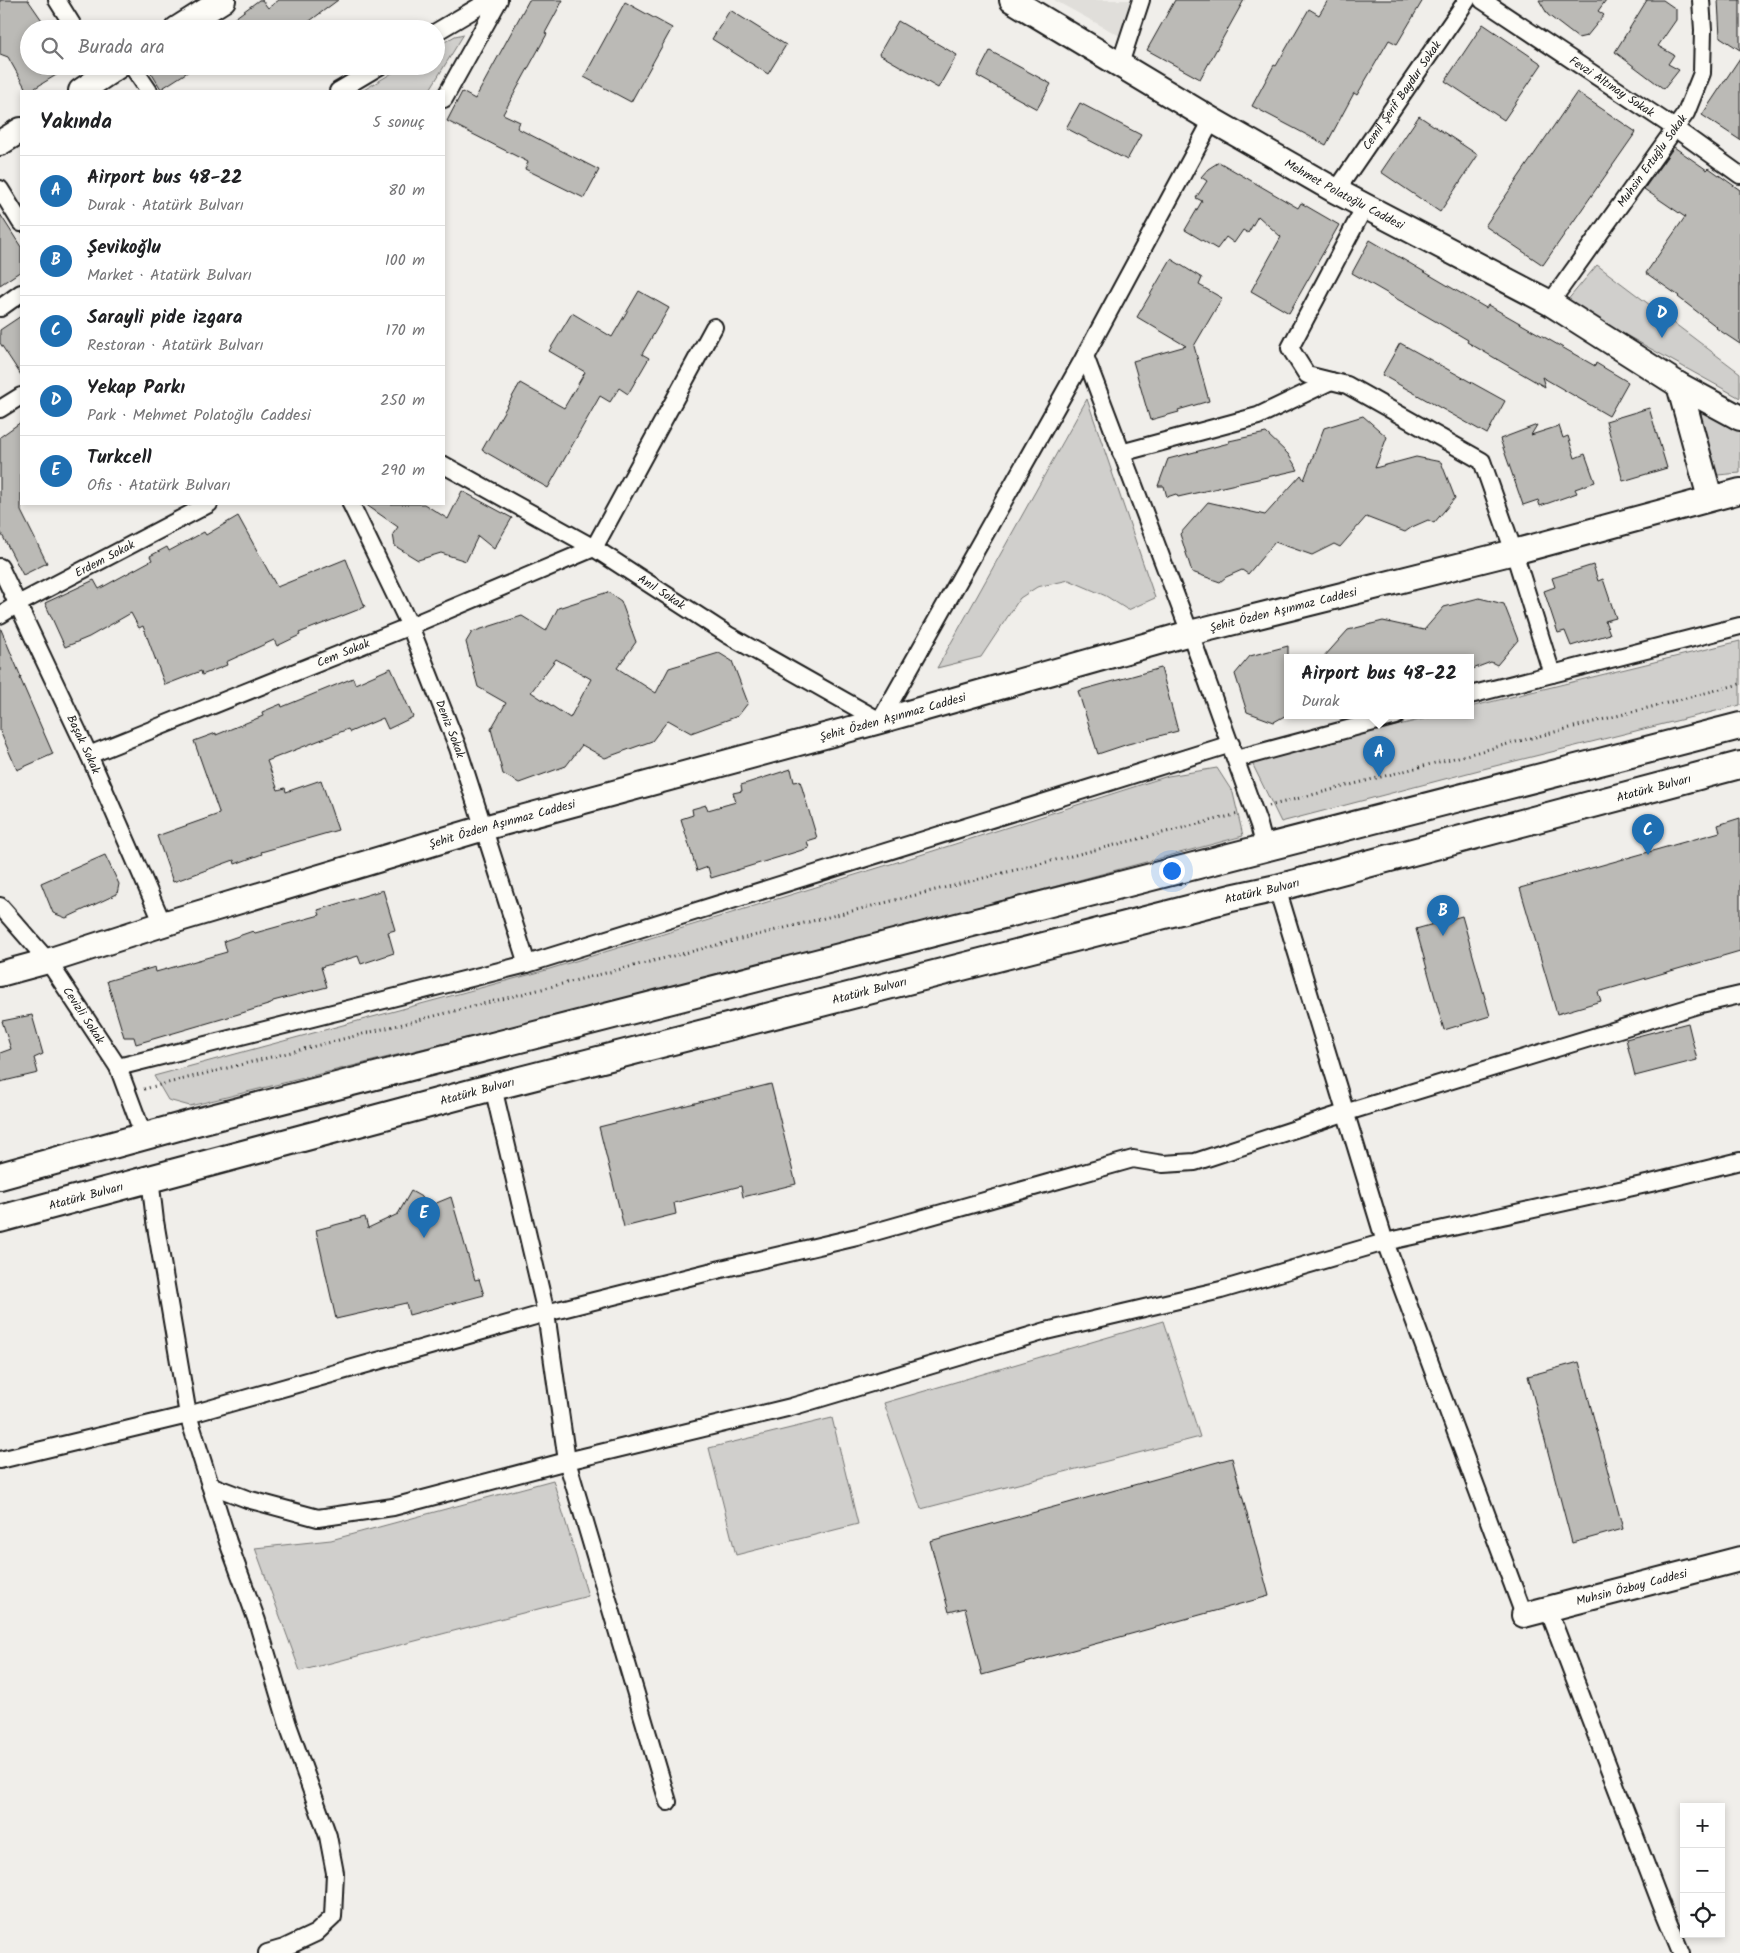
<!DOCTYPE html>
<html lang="tr">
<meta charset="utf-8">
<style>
body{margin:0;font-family:Kalam,sans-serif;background:#f6f6f6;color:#202124}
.controls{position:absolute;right:15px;bottom:15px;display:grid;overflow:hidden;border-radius:0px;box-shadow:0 2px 8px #0003}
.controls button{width:45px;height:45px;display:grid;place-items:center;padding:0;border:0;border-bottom:1px solid #e0e0e0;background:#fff;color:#202124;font:25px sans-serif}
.you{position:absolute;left:1171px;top:870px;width:18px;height:18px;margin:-12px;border:4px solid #fff;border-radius:50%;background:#1a73e8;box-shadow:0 0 0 8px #1a73e833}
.badge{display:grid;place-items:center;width:32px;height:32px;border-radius:50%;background:#1f6fb2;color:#fff;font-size:16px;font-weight:700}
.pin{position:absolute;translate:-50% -41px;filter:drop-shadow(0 1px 2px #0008)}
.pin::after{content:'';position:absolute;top:26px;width:18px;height:15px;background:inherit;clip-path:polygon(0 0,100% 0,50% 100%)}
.popup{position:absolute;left:1284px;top:654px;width:190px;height:65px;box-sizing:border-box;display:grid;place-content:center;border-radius:0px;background:#fff;filter:drop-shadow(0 1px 4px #0005);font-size:16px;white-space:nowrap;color:#757577}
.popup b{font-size:19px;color:#202124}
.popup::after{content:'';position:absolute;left:50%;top:100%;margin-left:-10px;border:10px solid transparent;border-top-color:#fff}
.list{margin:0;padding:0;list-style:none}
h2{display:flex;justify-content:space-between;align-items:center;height:65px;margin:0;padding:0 20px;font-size:21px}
h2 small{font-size:16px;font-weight:400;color:#757577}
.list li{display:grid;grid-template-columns:32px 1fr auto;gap:15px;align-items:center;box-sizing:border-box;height:70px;padding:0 20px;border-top:1px solid #e0e0e0}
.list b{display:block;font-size:19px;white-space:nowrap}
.list p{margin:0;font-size:16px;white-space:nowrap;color:#757577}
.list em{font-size:16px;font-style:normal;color:#757577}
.icon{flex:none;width:28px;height:28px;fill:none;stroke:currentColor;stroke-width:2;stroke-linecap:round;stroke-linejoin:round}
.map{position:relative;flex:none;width:1740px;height:1953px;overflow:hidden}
.search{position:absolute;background:#fff;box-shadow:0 2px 8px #0003;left:20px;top:20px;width:425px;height:55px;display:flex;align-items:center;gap:12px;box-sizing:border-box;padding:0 18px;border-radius:28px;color:#757577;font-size:19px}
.panel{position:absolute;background:#fff;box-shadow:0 2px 8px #0003;left:20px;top:90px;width:425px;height:415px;border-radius:0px}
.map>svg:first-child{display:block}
.built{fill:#e0deda}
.green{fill:#d0cfcc;stroke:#767674}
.building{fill:#bbbab6;stroke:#1c1c1c;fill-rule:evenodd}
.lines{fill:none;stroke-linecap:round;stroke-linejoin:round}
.street-casing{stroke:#1c1c1c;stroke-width:20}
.secondary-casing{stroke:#1c1c1c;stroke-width:28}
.primary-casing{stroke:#1c1c1c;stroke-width:30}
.path{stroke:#1c1c1c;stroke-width:3;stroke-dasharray:1 4;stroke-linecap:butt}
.street{stroke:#fdfcf7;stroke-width:16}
.secondary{stroke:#fdfcf7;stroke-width:24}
.primary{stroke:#fdfcf7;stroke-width:26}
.labels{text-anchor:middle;stroke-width:4;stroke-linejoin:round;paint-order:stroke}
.street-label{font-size:12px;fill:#1c1c1c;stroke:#fdfcf7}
</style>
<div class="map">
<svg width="1740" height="1953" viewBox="0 0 1740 1953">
<rect width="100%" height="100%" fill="#f0eeea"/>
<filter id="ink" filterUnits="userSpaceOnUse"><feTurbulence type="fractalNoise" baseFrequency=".02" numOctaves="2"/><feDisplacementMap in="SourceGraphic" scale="10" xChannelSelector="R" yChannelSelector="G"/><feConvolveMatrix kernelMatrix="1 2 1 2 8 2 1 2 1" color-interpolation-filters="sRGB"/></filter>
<g filter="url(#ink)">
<path class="built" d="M1054,0H1130L1120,36Z"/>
<g class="green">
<path d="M464,34L429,91H362L404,66H436V47L455,36Z"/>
<path d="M1597,265L1740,373V398L1566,302Z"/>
<path d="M1087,399L1155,598L1128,610L1106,596L1069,580L1037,587L1020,598L981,657L937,668Z"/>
<path d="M1702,412L1740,430V473L1718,475L1715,471L1700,420Z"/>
<path d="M1740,641V705L1479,770L1281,822L1251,761L1436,716H1470V707Z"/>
<path d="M1217,768L1233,793L1243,836L766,964L190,1106L168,1100L154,1076L543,971L933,851L1168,776Z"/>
<path d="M1163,1321L1200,1437L921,1509L884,1403Z"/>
<path d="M832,1418L858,1524L736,1555L709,1448Z"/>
<path d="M553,1480L588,1596L300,1671L255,1548L331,1540Z"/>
</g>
<g class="building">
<path d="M0,0H28L48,29H29V66H71L30,91H27L8,57L0,54Z"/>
<path d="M259,0H262L268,8L279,0H338L299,29H220Z"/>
<path d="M529,0H563L545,33L547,34L503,114L520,122L517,128L599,170L584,198L525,169L528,162L447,121L462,92L475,99Z"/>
<path d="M1175,0H1244L1200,79L1147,50Z"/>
<path d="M1328,0H1423L1397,44L1389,40L1357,95L1354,93L1326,145L1252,106L1274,65L1276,66L1309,9L1319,15Z"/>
<path d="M1539,0H1606L1598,11L1604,15L1587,36L1578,38L1548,15Z"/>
<path d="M1647,0H1663L1676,9V20L1658,46L1674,55L1668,64L1679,70L1664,89L1615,52Z"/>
<path d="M1718,0H1740V50L1720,37Z"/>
<path d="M625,2L672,28L631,102L584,77Z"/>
<path d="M730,10L786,45L768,74L712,39Z"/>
<path d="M898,21L957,55L938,88L879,54Z"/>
<path d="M1483,24L1542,64L1504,120L1445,81Z"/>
<path d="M990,51L1051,84L1037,109L977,76Z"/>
<path d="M1740,58V140L1702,115Z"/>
<path d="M147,66H197L161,89Z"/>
<path d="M1577,92L1636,132L1543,265L1485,226Z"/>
<path d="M1080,103L1141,135L1127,160L1066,128Z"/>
<path d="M1419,116L1478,155L1440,212L1381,172Z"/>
<path d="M1674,147L1707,170L1709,168L1740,190V344L1716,328L1717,327L1678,297L1679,296L1646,273L1685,217L1644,189Z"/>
<path d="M1219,162L1298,208L1301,203L1339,225L1289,313L1251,291L1281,237L1258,216L1248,233L1243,230L1234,243L1226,237L1217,249L1185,230L1202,201L1196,198L1207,181L1201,177L1208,169Z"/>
<path d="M0,214L21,247V271L0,285Z"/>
<path d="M1370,240L1486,308L1488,305L1595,366L1596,363L1628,382L1609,416L1542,377L1545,387L1467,342L1468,340L1352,273Z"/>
<path d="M1171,259L1202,278L1199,285L1222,298L1194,346L1209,401L1178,410L1179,412L1150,420L1133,361L1186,346L1137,317Z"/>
<path d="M639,291L669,308L642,354L649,358L628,394L619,388L610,402L600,396L548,488L482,450L520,383L564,408L585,372L549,351L572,313L612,337Z"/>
<path d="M21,316V375L0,343V330Z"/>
<path d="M1400,343L1505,401L1487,434L1382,375Z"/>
<path d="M1649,408L1667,468L1623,481L1606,421Z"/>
<path d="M1363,416L1387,437L1375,468L1416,457L1441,462L1455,498L1434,523L1428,520L1412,527L1405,532L1366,517L1340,547L1334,544L1312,555L1275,542L1248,574L1242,570L1226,577L1220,582L1192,572L1180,534L1208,502L1265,515L1301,475L1304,480L1324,428Z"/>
<path d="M21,422V511L47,563L23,575L0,531V437Z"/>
<path d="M1537,425L1531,435L1559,426L1563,438L1568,436L1575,458L1585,454L1595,482L1575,489L1577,493L1540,506L1538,500L1523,505L1500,439Z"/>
<path d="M1266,433L1288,454L1298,470L1178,497L1176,494L1167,497L1164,486H1158L1168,459L1229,443V441Z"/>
<path d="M462,491L512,518L494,549L478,536L466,561L441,553L418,560L395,546L393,534L398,527L365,504H424L448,519Z"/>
<path d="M238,516L277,587L346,559L365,607L299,633L300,635L277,646L274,640L226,662L227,665L202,675L201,671L165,685L143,626L139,628L131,613L89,637L65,647L45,603L94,580L99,589L152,560L150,556L167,547L169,551L204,532L206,535Z"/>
<path d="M1593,565L1598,581L1603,579L1616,618L1605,621L1610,634L1571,646L1565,631L1558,633L1544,591L1555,587L1552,578Z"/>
<path d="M608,592L621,601L636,642L617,668L656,693L669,668L719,653L732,661L748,703L738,716L691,733L668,720L652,741L605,758L582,745L566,766L519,783L503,774L491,729L506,703L478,687L466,642L472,632L522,616L546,631L558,608ZM556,659L591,679L570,718L531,692Z"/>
<path d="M1479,598L1504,604L1518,640L1497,665L1491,662L1470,670V658H1323L1348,630L1383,621L1424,630L1444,607Z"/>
<path d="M0,627L21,677L20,678L53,754L17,770L0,731Z"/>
<path d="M1288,646V714L1274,722L1247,712L1235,674L1250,656Z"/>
<path d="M391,668L413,717L388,729L383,718L350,732L348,729L267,761L278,790L285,788L286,792L321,780L338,830L261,852L262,854L235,864L234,860L173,882L157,836L219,814V812L194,741L216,733V735L263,716L262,712L281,704L282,707L353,678L355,684Z"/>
<path d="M1161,668L1178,731L1128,744L1098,754L1078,691Z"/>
<path d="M791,769L794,782L800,781L817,838L807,841L809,848L711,878L708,867L697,871L681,819L693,815L692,809L706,805L708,810L736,802L733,793L742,791L741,785Z"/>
<path d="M1740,818V951L1598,992L1601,1001L1557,1014L1520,888L1720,832L1718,825Z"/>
<path d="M105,855L119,884L117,894L66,918L53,913L41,883Z"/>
<path d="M383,890L395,930L388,932L394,953L361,964L358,956L321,967L327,987L273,1001L271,1004L242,1013L136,1044L134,1037H124L107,981L155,967L156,972L227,952L224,941L253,931L255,933L320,915L318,910Z"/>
<path d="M1462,916L1490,1016L1444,1030L1416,929Z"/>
<path d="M32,1015L43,1054L34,1058L38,1073L0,1082V1053L11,1049L2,1021Z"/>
<path d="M1688,1023L1697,1060L1635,1076L1626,1039Z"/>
<path d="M771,1084L796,1184L743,1197L741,1186L674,1203L676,1214L624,1227L599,1127Z"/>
<path d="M411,1191L434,1204L451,1197L475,1280L479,1279L484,1295L409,1315L406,1303L336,1319L316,1230L365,1217L368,1228L398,1214Z"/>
<path d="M1579,1362L1623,1529L1572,1543L1528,1376Z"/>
<path d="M1232,1458L1269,1596L982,1675L965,1608L949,1612L930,1541Z"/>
</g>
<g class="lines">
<defs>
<g id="street">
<path d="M57,0L75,29"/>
<path id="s1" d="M1482,0L1676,129L1740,175"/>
<path d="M436,32L490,0"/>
<path d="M1120,64L1141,0"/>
<path d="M132,66L149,91"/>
<path d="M338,91L380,66"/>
<path d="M444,99L499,0"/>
<path d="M0,189L21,223"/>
<path id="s2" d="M1336,191L1467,0"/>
<path d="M1365,206L1290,348L1307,375L1347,385L1482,461L1514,552L1552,674"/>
<path id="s3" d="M1550,303L1686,113L1702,73L1703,30L1701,0"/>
<path d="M0,308L21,293"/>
<path d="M1085,356L1190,633L1259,825L1265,848"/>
<path d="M0,409L21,396"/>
<path d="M1121,453L1258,416L1331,381"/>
<path id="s4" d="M444,465L594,548L728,635L880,721L1085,356L1212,120"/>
<path id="s5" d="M351,504L410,626L458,748L527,964"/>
<path id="s6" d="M0,567L89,755L163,924"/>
<path id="s7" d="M0,615L18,604L209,504"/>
<path d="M1470,695L1740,626"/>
<path id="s8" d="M89,755L410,626L594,548L714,327"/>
<path d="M1236,759L1396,716"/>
<path d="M1277,888L1385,1242L1524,1615"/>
<path id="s9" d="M0,906L48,961L118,1067L144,1137"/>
<path d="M118,1067L527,964L1231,744"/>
<path d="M493,1087L546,1313L567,1461L668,1802"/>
<path d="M150,1178L155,1221L188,1415L228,1542L257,1621L288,1725L328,1836L335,1873L333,1917L316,1933L284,1948L267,1953"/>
<path d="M0,1460L188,1415L546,1313L717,1270L857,1237L1133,1159L1163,1164L1195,1162L1344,1113L1701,1004L1740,995"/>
<path d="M210,1485L247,1499L318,1518L393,1507L567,1461L791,1407L1046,1331L1221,1290L1385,1242L1651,1183L1740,1161"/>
<path d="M1548,1609L1664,1912L1681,1953"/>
</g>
<g id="secondary">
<path id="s10" d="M1012,0L1212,120L1336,191L1550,303L1679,385"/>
<path d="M177,29L223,0"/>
<path d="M81,91L118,66"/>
<path d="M0,143L21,130"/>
<path d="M1710,498L1679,385L1740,418"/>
<path id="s11" d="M0,974L48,961L163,924L484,828L880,721L1190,633L1514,552L1740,491"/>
<path id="s12" d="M1524,1615L1740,1559"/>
</g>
<g id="primary">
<path d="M0,1176L200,1121L1740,726"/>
<path id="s13" d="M0,1219L493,1087L1231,898L1277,888L1740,765"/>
</g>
</defs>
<use href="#street" class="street-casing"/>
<use href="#secondary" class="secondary-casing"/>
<use href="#primary" class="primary-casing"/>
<g class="path">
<path d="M1269,806L1740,684"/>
<path d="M144,1089L1238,814"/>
</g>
<use href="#street" class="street"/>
<use href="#secondary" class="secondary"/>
<use href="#primary" class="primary"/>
</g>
</g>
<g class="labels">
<g class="street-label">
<text dy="4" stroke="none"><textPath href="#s1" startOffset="156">Fevzi Altınay Sokak</textPath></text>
<text dy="4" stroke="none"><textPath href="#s2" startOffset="116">Cemil Şerif Baydur Sokak</textPath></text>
<text dy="4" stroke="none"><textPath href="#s3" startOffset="175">Muhsin Ertuğlu Sokak</textPath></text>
<text dy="4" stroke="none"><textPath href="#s10" startOffset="385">Mehmet Polatoğlu Caddesi</textPath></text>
<text dy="4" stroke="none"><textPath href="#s7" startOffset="119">Erdem Sokak</textPath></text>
<text dy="4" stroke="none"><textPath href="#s4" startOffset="252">Anıl Sokak</textPath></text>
<text dy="4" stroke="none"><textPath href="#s11" startOffset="1334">Şehit Özden Aşınmaz Caddesi</textPath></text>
<text dy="4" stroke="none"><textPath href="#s8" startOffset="274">Cem Sokak</textPath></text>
<text dy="4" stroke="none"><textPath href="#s11" startOffset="929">Şehit Özden Aşınmaz Caddesi</textPath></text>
<text dy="4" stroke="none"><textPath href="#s5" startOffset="246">Deniz Sokak</textPath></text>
<text dy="4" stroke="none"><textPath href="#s6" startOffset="196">Başak Sokak</textPath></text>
<text dy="4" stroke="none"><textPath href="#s13" startOffset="1709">Atatürk Bulvarı</textPath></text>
<text dy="4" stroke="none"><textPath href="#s11" startOffset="524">Şehit Özden Aşınmaz Caddesi</textPath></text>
<text dy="4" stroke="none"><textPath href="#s13" startOffset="1304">Atatürk Bulvarı</textPath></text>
<text dy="4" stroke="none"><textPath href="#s13" startOffset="899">Atatürk Bulvarı</textPath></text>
<text dy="4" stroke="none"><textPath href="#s9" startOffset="138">Cevizli Sokak</textPath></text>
<text dy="4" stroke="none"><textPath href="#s13" startOffset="494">Atatürk Bulvarı</textPath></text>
<text dy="4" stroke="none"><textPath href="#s13" startOffset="89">Atatürk Bulvarı</textPath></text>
<text dy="4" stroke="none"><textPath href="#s12" startOffset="111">Muhsin Özbay Caddesi</textPath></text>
</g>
</g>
</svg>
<div class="controls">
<button>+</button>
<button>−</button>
<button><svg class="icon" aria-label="locate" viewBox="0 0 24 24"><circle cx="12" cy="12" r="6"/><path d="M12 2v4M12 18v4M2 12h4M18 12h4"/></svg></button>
</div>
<div class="you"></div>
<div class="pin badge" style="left:1379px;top:777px">A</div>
<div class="popup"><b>Airport bus 48-22</b>Durak</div>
<div class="pin badge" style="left:1443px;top:936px">B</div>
<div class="pin badge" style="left:1648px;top:855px">C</div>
<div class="pin badge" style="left:1662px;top:338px">D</div>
<div class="pin badge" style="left:424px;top:1238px">E</div>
<div class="search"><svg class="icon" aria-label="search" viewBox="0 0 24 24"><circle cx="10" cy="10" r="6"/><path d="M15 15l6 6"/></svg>Burada ara</div>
<section class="panel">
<h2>Yakında<small>5 sonuç</small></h2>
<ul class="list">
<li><span class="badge">A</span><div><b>Airport bus 48-22</b><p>Durak · Atatürk Bulvarı</p></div><em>80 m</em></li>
<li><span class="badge">B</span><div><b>Şevikoğlu</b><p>Market · Atatürk Bulvarı</p></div><em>100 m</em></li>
<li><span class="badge">C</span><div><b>Sarayli pide izgara</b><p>Restoran · Atatürk Bulvarı</p></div><em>170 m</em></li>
<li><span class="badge">D</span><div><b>Yekap Parkı</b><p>Park · Mehmet Polatoğlu Caddesi</p></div><em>250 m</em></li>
<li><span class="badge">E</span><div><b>Turkcell</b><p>Ofis · Atatürk Bulvarı</p></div><em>290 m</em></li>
</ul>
</section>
</div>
